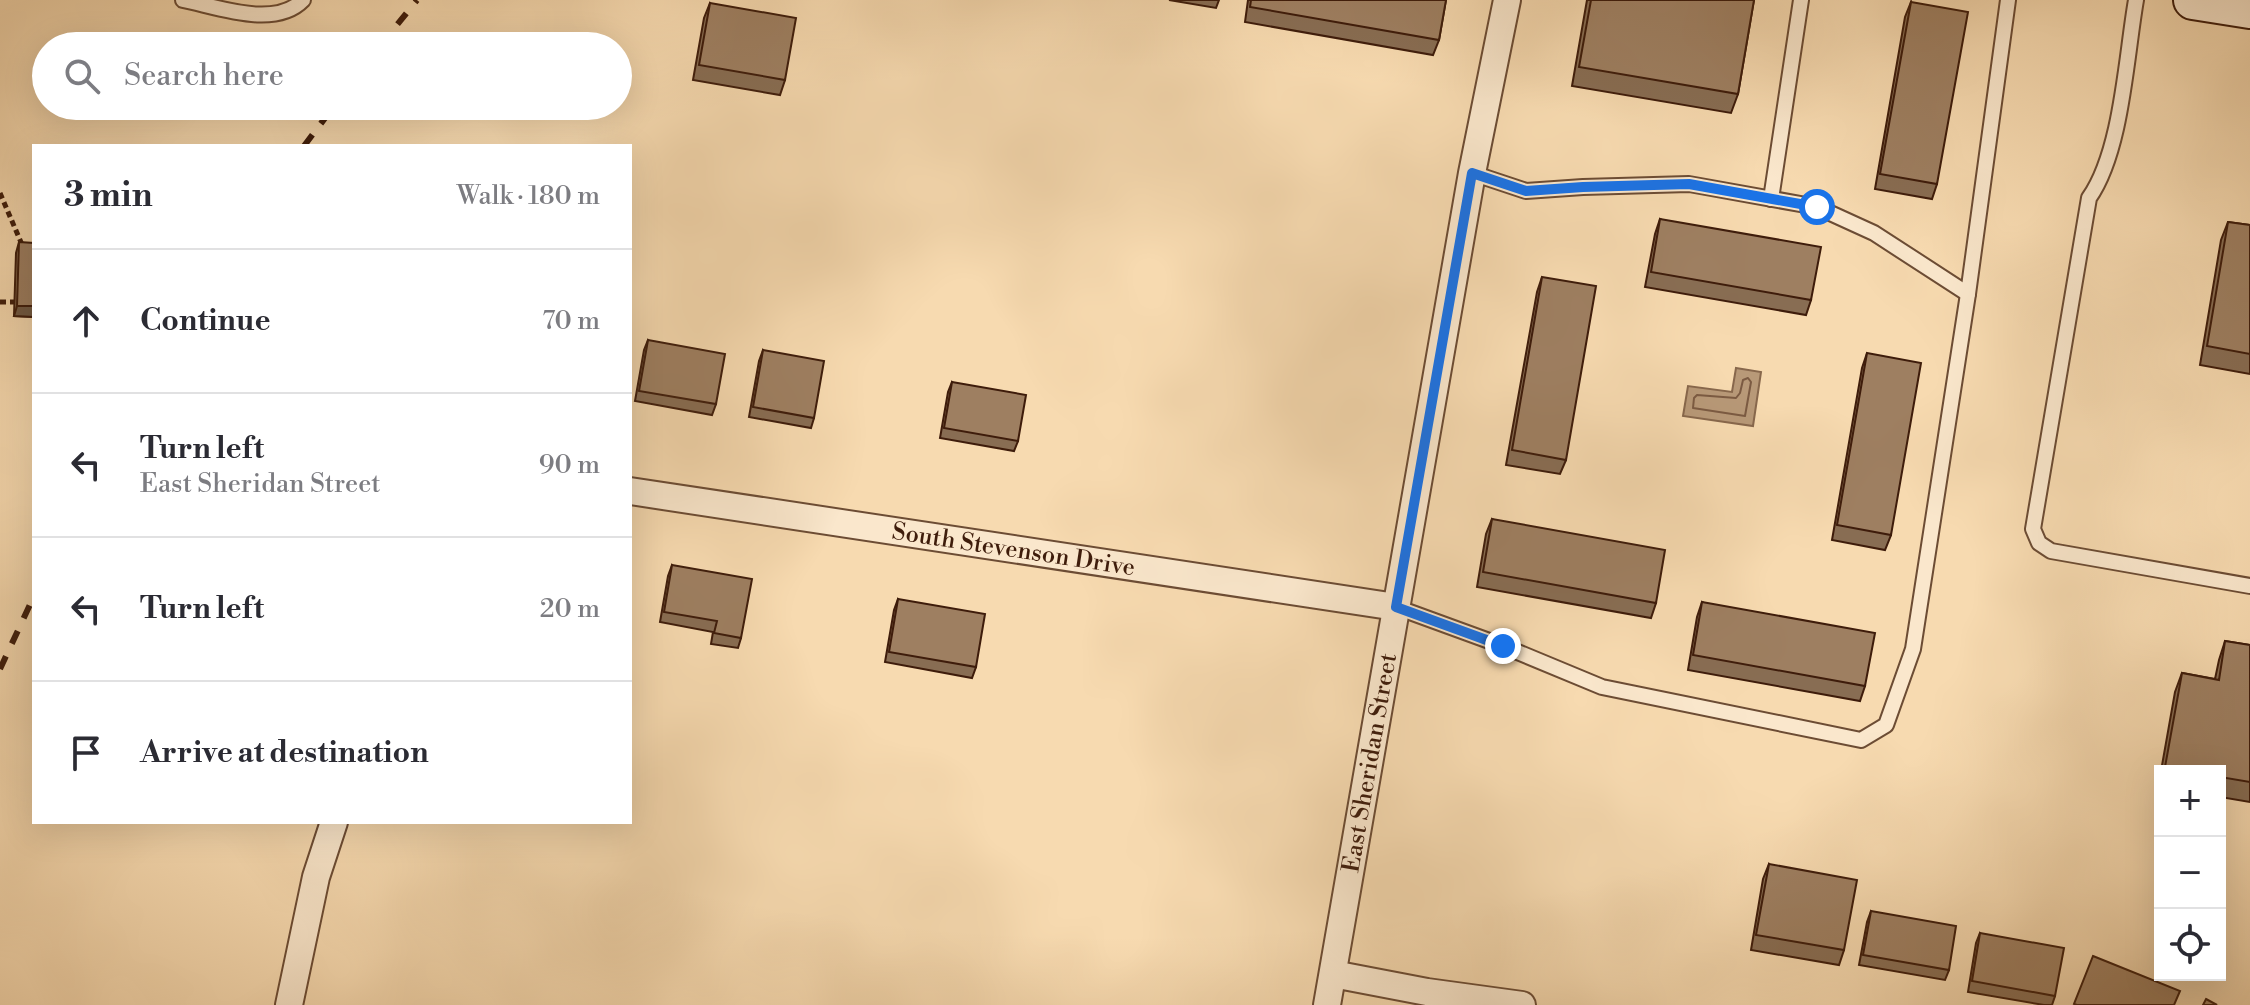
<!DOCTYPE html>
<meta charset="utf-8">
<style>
body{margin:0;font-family:"Libre Bodoni",serif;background:#f2f2f3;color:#2b2b33}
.controls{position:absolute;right:24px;bottom:24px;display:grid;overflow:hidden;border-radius:0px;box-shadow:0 8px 32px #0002}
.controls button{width:72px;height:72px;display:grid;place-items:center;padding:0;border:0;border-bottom:2px solid #e1e1e2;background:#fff;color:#2b2b33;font:40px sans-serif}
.stop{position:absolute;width:24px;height:24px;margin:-18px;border:6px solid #1a73e8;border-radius:50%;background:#fff}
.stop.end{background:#1a73e8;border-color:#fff;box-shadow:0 2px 8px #0008}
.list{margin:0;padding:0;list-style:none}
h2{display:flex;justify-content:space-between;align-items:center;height:104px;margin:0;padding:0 32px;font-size:34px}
h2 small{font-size:26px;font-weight:400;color:#7c7c81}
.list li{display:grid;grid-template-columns:52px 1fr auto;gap:24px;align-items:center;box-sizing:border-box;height:144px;padding:0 32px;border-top:2px solid #e1e1e2}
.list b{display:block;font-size:30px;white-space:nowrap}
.list p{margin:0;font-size:26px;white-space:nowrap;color:#7c7c81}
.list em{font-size:26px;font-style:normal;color:#7c7c81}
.icon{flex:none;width:44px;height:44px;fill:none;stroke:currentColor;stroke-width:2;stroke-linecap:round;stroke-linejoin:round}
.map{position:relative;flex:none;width:2250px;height:1005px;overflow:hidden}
.search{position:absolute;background:#fff;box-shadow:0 8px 32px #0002;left:32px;top:32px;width:600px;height:88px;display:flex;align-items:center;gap:20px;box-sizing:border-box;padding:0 28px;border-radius:44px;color:#7c7c81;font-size:30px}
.panel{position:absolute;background:#fff;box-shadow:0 8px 32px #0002;left:32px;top:144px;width:600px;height:680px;border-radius:0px}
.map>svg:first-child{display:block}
.water{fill:#b89978;stroke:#87674c;stroke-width:2}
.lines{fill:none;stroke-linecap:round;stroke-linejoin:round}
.shore{stroke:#7b5a42;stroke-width:2}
.lane-casing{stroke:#6c4c34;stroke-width:18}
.street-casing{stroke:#6c4c34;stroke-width:30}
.secondary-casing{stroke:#3e1c0b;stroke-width:42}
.path{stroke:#3e1c0b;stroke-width:5;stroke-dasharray:6 4;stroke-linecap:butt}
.lane{stroke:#fae7cc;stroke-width:14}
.street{stroke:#fae7cc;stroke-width:26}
.secondary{stroke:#fae7cc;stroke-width:38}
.rail{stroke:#3e1c0b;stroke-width:6;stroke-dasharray:14 14;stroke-linecap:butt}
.wall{fill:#886d53;stroke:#3e1c0b;stroke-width:2}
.shaded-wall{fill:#6f5944;stroke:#3e1c0b;stroke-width:2}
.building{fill:#9e7f61;stroke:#3e1c0b;stroke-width:2}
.route{stroke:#1a73e8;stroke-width:10}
.labels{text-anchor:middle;stroke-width:6;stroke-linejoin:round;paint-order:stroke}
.street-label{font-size:24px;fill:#3e1c0b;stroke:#fae7cc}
</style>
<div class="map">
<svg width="2250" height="1005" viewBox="0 0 2250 1005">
<rect width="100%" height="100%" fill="#f7dab0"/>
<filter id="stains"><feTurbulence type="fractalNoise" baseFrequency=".0025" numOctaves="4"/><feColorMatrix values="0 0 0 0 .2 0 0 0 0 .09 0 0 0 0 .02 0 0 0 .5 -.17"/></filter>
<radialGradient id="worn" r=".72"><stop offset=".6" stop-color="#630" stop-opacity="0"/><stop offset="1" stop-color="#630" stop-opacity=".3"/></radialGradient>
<path class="water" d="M1736,368L1761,372L1753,426L1683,416L1688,386L1732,392Z"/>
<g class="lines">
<path class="shore" d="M1748,378L1751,382L1745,416L1693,408L1694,398L1697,395L1736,398L1740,393L1743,380Z"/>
<defs>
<g id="lane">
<path d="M183,0C218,7 275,29 303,0"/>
<path d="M2136,0C2126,57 2122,151 2089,198L2033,529L2039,543L2051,551L2250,586"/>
<path d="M1472,173L1526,191L1583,187L1689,184L1817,207L1874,233L1968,294"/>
<path d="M1771,199L1801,0"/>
<path d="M1396,607L1503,646L1602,687L1861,740L1886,725L1913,649L1968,294L2008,0"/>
</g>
<g id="street">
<path id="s1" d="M630,491L1396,607"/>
<path d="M1333,974L1427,992L1522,1005"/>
<path d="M289,1005L316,877L334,822"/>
<path id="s2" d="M1327,1005L1472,173L1507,0"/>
</g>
<path id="secondary" d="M2193,0L2250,9"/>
</defs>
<use href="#lane" class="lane-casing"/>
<use href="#street" class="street-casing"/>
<use href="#secondary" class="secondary-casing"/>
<g class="path">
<path d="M0,193L23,247"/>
<path d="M0,302H14"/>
</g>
<use href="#lane" class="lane"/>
<use href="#street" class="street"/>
<use href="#secondary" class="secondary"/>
<g class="rail">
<path d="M380,46L417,0"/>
<path d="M304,146L334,106"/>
<path d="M0,669L34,596"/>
</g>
</g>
<g class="wall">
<path d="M1169,0H1219L1216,8Z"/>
<path d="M1248,0H1446L1439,40L1433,55L1245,22Z"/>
<path d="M1587,0H1754L1738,94L1731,113L1572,86Z"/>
<path d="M1911,2L1937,184L1932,199L1875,189L1905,17Z"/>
<path d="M710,3L785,80L780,95L693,80L704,18Z"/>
<path d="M1660,219L1811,300L1806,315L1645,287L1655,234Z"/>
<path d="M2228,222L2250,225V374L2200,365L2221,240Z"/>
<path d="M19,242L34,317L14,316L16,253Z"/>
<path d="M1542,277L1566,460L1560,474L1506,465L1537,292Z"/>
<path d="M648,340L716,404L712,415L635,401L644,350Z"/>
<path d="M763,350L814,418L811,428L749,417L759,361Z"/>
<path d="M1867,353L1891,535L1885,550L1832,540L1862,368Z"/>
<path d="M952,382L1018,441L1014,451L940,438L948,392Z"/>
<path d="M1492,519L1656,603L1651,618L1477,587L1486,534Z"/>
<path d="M672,565L741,638L738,648L711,644L713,632L660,622L668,576Z"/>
<path d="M898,599L976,667L972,678L885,662L894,610Z"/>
<path d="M1702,602L1865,686L1860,701L1688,670L1697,617Z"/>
<path d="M2225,641L2250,645V802L2220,797V771H2161L2175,692L2182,673L2215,679L2219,660Z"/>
<path d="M1769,864L1844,950L1839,965L1751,950L1763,879Z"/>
<path d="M1871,911L1949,970L1945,980L1859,965L1867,922Z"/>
<path d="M1980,933L2055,996L2052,1005H2044L1968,992L1976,943Z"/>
</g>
<path class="shaded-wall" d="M17,306H34V317L14,316Z"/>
<g class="building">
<path d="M1251,0H1446L1439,40L1250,7Z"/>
<path d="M1591,0H1754L1738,94L1579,67Z"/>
<path d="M1911,2L1968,12L1937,184L1880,174Z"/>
<path d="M710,3L796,18L785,80L699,65Z"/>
<path d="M1660,219L1821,247L1811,300L1651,272Z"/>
<path d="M2228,222L2250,225V354L2207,346Z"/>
<path d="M19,242L34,243V306H17Z"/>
<path d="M1542,277L1596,286L1566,460L1512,450Z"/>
<path d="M648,340L725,354L716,404L639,391Z"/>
<path d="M763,350L824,361L814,418L753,407Z"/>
<path d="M1867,353L1921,363L1891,535L1837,525Z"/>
<path d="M952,382L1026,395L1018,441L944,428Z"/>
<path d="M1492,519L1665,550L1656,603L1483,572Z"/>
<path d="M672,565L752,579L741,638L714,633L717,621L664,612Z"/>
<path d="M898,599L985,614L976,667L889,652Z"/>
<path d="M1702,602L1875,633L1865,686L1693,655Z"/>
<path d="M2225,641L2250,645V782L2220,777V771H2186L2165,767L2182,673L2219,680Z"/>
<path d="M1769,864L1857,880L1844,950L1756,935Z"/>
<path d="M1871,911L1956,926L1949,970L1863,955Z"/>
<path d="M1980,933L2064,948L2055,996L1972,981Z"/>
<path d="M2093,956L2180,991L2174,1005H2077L2074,1004Z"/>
<path d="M2206,999L2217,1005H2203Z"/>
</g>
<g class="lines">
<path class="route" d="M1503,646L1396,607L1472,173L1526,191L1583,187L1689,184L1817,207"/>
</g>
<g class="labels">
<g class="street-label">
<text dy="8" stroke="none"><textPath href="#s1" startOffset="388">South Stevenson Drive</textPath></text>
<text dy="8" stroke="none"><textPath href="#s2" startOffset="246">East Sheridan Street</textPath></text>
</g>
</g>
<rect width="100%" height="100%" filter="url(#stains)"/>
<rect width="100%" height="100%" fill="url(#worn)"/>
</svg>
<div class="controls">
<button>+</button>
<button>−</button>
<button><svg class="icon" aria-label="locate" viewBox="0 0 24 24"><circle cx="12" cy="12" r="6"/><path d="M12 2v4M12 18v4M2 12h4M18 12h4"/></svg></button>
</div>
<div class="stop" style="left:1817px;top:207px"></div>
<div class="stop end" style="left:1503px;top:646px"></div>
<div class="search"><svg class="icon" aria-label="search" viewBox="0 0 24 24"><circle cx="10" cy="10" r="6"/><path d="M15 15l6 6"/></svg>Search here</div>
<section class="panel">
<h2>3 min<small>Walk · 180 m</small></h2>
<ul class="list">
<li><svg class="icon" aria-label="ahead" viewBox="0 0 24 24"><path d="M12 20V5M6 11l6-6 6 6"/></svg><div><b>Continue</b></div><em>70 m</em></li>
<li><svg class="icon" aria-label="left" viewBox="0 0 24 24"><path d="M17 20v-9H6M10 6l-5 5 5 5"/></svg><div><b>Turn left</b><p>East Sheridan Street</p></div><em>90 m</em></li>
<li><svg class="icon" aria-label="left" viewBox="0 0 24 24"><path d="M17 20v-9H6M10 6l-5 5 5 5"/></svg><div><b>Turn left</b></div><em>20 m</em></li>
<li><svg class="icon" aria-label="arrive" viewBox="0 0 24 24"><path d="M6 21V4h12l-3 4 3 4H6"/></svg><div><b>Arrive at destination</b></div></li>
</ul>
</section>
</div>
